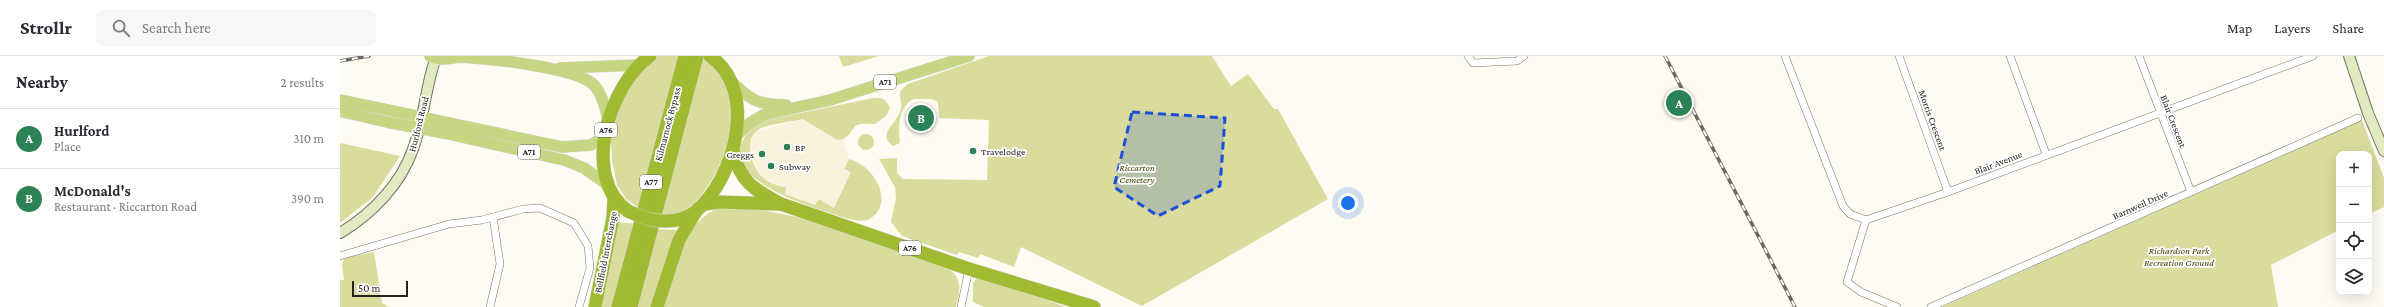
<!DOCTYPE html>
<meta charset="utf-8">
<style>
body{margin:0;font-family:"Crimson Pro",serif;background:#f7f7f7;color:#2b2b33}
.controls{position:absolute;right:12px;bottom:12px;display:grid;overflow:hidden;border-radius:8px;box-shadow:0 4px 16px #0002}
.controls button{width:36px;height:36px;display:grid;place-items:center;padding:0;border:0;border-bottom:1px solid #e1e1e2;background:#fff;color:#2b2b33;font:20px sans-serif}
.scale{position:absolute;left:12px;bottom:10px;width:56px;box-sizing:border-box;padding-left:4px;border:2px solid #25231f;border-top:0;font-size:11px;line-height:14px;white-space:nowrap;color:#25231f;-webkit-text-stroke:3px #fff;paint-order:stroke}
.you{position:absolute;left:1008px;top:147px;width:14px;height:14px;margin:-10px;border:3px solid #fff;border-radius:50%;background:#1a73e8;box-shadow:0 0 0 6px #1a73e833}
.badge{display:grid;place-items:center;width:26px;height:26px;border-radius:50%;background:#2b8255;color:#fff;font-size:13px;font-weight:700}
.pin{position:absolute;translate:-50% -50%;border:2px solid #fff;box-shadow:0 1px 4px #0006}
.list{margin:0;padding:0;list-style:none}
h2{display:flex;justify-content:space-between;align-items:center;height:52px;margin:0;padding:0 16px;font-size:17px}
h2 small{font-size:13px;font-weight:400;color:#7c7c81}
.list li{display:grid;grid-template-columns:26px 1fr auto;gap:12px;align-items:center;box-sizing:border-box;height:60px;padding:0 16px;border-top:1px solid #e1e1e2}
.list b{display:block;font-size:15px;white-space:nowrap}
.list p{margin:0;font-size:13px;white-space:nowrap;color:#7c7c81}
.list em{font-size:13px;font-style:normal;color:#7c7c81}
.icon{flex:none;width:22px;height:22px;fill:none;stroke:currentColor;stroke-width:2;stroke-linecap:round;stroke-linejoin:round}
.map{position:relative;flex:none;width:2044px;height:251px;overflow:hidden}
header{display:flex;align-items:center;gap:24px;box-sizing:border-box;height:56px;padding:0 20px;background:#fff;border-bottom:1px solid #e1e1e2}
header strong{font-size:19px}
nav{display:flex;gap:22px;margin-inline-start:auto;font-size:14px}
.search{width:280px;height:36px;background:#f7f7f7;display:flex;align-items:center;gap:10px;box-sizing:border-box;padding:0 14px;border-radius:8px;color:#7c7c81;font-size:15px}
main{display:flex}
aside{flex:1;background:#fff}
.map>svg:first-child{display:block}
.built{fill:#fbf2de}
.green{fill:#d9dc9c}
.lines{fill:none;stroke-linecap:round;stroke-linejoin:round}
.street-casing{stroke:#787368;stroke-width:8}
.secondary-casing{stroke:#787368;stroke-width:12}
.primary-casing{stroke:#d8d7d7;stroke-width:12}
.highway-casing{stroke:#d8d7d7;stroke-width:14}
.street{stroke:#fff;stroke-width:7}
.secondary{stroke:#e2eac1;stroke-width:10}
.primary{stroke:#c6d683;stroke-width:11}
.highway{stroke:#a0ba31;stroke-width:13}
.rail-casing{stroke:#6a6863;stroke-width:3.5}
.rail{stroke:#fff;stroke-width:2;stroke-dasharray:6;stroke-linecap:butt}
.primary-bridge-casing{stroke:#d8d7d7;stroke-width:12;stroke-linecap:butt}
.highway-bridge-casing{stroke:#d8d7d7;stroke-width:14;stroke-linecap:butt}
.primary-bridge{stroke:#c6d683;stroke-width:11}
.highway-bridge{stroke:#a0ba31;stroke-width:13}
.marked{fill:#1d4ed8;fill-opacity:0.2;stroke:#1d4ed8;stroke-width:3;stroke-dasharray:8 5;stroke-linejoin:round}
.poi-dot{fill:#2b8255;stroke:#fff;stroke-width:1.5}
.labels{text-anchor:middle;stroke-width:3.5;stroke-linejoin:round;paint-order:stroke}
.shield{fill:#fff;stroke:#666562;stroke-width:1}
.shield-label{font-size:9px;font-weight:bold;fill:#25231f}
.street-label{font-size:10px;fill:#25231f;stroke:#fff}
.poi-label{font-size:10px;fill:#25231f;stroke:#fff;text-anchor:start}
.park-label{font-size:10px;font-style:italic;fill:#414200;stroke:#fff}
</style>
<header>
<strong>Strollr</strong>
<div class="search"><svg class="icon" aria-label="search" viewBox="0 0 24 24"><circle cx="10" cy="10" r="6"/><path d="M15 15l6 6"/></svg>Search here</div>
<nav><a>Map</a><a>Layers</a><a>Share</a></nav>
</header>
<main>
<aside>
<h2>Nearby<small>2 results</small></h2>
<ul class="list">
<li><span class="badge">A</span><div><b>Hurlford</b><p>Place</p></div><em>310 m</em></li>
<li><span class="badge">B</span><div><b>McDonald's</b><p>Restaurant · Riccarton Road</p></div><em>390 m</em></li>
</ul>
</aside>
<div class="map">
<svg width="2044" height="251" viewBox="0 0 2044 251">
<rect width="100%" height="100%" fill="#fefbf3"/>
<path class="built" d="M463,63L497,84L503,83L509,103L504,113L511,116L494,152L479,143L476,149L445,138L446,131L437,130L425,124L412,108L409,88L417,75Z"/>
<g class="green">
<path d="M319,0H340L300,153L286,143L277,129L272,104L271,84L279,49L305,8Z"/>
<path d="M363,0C410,27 391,100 365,134C358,143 351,153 340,157C335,159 328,159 322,160Z"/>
<path d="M499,0H539L503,11Z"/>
<path d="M649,0H872L891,30L908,18L934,53H938L988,143L802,250L681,191L674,211L640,198L638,202L619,196L617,199L562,180L551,166L556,142L555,131L539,103L557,102V117L563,123L647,124L649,64L599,62L598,46L591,43H573C558,52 558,72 560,87L553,90C535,78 559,66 561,53C563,46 558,41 561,34L568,28Z"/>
<path d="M533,42C542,41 547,44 550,52L546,60L535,68C505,66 520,73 503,83L497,84L463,63C452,66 426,68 418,74C412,78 409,86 410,93C412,114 424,129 446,131L445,138L475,149L479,143L494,152L511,116L504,113L509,103C534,109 557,148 528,164C514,167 497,159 484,155C447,143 358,110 422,65Z"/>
<path d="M2022,64L2044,122V151L2029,158V98H1999V174L1931,209L1938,251H1602Z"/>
<circle cx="526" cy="86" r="8"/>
<path d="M0,87L60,100L33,141L0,167Z"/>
<path d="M380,151C459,151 535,188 609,213C623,224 620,235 616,251H321C334,214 341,168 380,151Z"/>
<path d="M277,166L297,168L274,251H259Z"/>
<path d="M316,173L338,174L312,251H295Z"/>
<path d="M34,196L42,247L49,251H0V224H4L2,210L4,202Z"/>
<path d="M637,222H645L726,251H644L633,246V227Z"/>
</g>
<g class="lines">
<defs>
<g id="street">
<path d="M1128,0L1133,7L1177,5L1184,0"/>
<path d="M1445,0L1503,150L1510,158L1526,164L1608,136L1973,0"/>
<path d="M1559,0L1608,136"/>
<path d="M1670,0L1706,98"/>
<path d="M1799,0L1851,136"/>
<path d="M1526,164L1507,226L1521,236L1557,251"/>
<path d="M0,200L109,168L142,164L183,153L200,152L234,167L248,190L250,212L239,251"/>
<path d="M150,251L160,208L153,161"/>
<path d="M621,251L629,213"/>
<path d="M1591,251L2018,62"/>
</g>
<g id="secondary">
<path d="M2009,0L2028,57L2044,95"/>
<path d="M0,177C32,158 61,128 73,93C84,64 85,33 95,4"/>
</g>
<g id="primary">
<path d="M90,0C99,6 112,1 123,1C149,3 236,11 254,29C262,38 265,51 268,63"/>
<path d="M220,12L299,9"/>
<path d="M391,25C410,44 418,49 446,49"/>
<path d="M0,44L53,55"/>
<path d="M0,55L47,66"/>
<path d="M109,67L222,91L251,89L265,80"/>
<path d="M104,77L224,104L244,112L268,129"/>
<path d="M396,80L410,67L423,59L490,44L629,0"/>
</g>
<g id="highway">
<path d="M393,94C400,126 413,133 441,148L629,213L754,251"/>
<path d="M364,148L379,146L439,148"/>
<path d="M288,155C240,121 269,29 310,0"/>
<path d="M337,164C343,162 351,160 356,155C395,122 419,34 370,0"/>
<path d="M255,251L273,162L274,142"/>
<path d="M278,251L345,0"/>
<path d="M291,251L357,0"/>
<path d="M317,251L339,184L355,157"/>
</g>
</defs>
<use href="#street" class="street-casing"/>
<use href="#secondary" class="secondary-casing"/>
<use href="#primary" class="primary-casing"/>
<use href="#highway" class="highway-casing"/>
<use href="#street" class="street"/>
<use href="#secondary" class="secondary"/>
<use href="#primary" class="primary"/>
<use href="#highway" class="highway"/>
<defs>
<g id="rail">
<path d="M1325,0L1455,251"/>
<path d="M0,5L29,0"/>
</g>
</defs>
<use href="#rail" class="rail-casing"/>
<use href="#rail" class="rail"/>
<defs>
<g id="primary-bridge">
<path d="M53,55L109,67"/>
<path d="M47,66L104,77"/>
</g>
<path id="highway-bridge" d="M288,155C305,163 318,167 337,164"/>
</defs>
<use href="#primary-bridge" class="primary-bridge-casing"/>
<use href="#highway-bridge" class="highway-bridge-casing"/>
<use href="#primary-bridge" class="primary-bridge"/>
<use href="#highway-bridge" class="highway-bridge"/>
</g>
<path class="marked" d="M792,56L885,62L880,130L818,160L774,131Z"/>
<g class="poi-dot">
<circle cx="447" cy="91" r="4"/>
<circle cx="633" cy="95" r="4"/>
<circle cx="422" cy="98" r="4"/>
<circle cx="431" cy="110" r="4"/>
</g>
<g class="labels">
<g class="shield">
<rect x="534" y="19" width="22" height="14" rx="3"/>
<rect x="255" y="67" width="22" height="14" rx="3"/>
<rect x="178" y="89" width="22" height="14" rx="3"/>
<rect x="300" y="119" width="22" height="14" rx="3"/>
<rect x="559" y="185" width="22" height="14" rx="3"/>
</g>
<g class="shield-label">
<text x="545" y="29">A71</text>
<text x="266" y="77">A76</text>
<text x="189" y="99">A71</text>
<text x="311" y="129">A77</text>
<text x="570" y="195">A76</text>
</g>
<g class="street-label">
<text transform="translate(1593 64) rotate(70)" y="4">Morris Crescent</text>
<text transform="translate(1834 65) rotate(69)" y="4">Blair Crescent</text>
<text transform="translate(78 68) rotate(-76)" y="4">Hurlford Road</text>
<text transform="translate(327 68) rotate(-75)" y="4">Kilmarnock Bypass</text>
<text transform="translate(1658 106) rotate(-21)" y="4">Blair Avenue</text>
<text transform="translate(1800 148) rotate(-24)" y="4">Barnweil Drive</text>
<text transform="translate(265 196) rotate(-79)" y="4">Bellfield Interchange</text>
</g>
<g class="poi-label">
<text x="455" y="95">BP</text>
<text x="641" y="99">Travelodge</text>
<text x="414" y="102" text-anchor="end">Greggs</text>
<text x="439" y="114">Subway</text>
</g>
<g class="park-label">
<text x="797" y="115">Riccarton<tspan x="797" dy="12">Cemetery</tspan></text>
<text x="1839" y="198">Richardson Park<tspan x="1839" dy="12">Recreation Ground</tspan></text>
</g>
</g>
</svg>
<div class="controls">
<button>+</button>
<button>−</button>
<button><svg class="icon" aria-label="locate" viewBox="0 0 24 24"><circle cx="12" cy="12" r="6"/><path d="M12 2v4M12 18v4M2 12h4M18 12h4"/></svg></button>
<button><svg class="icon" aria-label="layers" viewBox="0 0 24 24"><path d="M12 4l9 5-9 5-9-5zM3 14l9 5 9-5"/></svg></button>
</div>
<div class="scale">50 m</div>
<div class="you"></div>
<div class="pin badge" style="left:1339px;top:47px">A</div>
<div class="pin badge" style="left:581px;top:62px">B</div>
</div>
</main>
